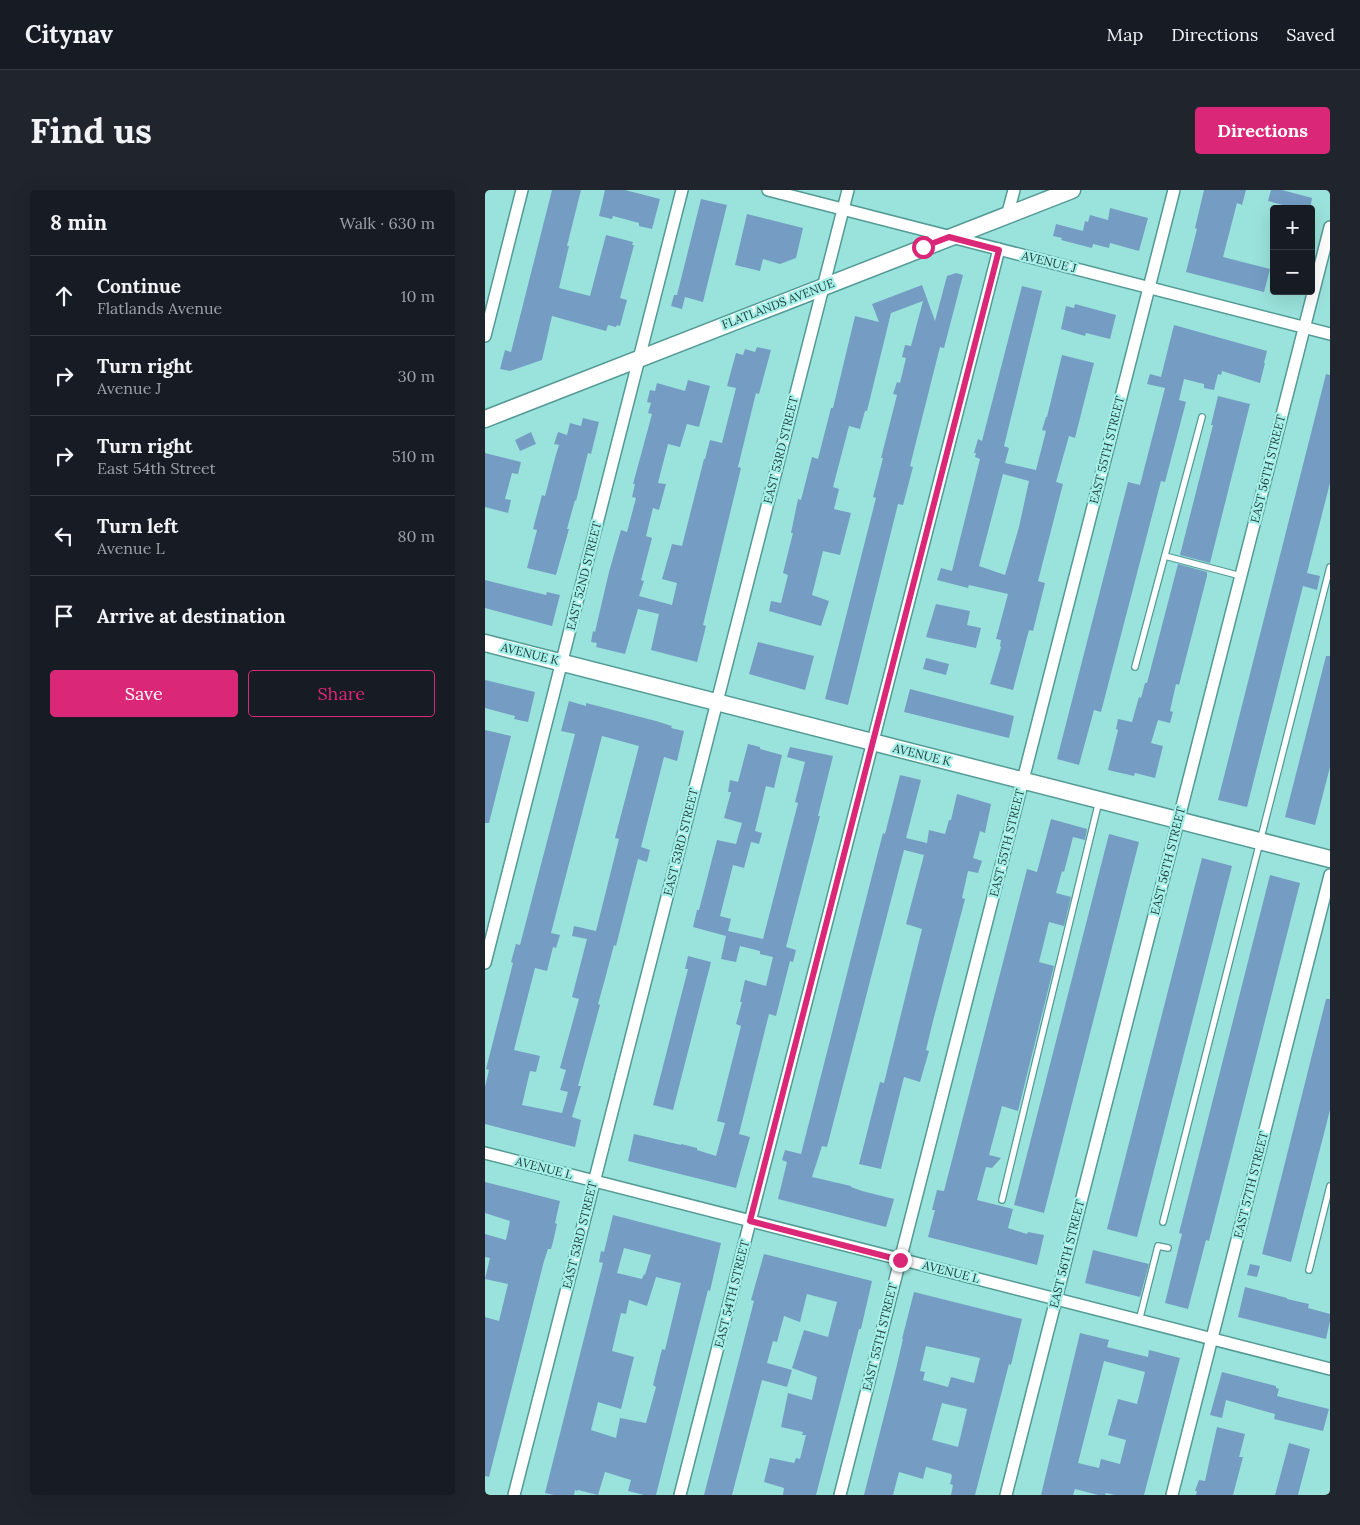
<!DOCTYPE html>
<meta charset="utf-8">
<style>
body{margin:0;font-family:Lora,serif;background:#20242c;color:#f1f3f6}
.controls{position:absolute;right:15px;top:15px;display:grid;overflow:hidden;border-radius:5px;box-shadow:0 5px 20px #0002}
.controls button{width:45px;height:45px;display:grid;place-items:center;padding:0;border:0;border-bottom:1px solid #363941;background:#171b24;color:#f1f3f6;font:25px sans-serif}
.stop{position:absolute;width:15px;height:15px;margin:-11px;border:4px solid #db2777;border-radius:50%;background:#fff}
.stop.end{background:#db2777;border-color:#fff;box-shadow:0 1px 5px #0008}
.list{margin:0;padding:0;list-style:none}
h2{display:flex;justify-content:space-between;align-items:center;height:65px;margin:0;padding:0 20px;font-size:21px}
h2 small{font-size:16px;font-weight:400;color:#9ea1a6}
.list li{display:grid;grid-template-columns:32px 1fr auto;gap:15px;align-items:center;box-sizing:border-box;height:80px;padding:0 20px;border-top:1px solid #363941}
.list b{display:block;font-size:19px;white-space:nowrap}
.list p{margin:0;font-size:16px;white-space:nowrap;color:#9ea1a6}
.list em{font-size:16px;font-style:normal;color:#9ea1a6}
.actions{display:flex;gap:10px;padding:15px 20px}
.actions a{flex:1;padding:11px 0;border:1px solid #db2777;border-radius:5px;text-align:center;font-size:18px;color:#db2777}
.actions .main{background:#db2777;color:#fff}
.icon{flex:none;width:28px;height:28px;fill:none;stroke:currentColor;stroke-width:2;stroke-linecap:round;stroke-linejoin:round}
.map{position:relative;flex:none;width:845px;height:1305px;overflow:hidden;border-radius:5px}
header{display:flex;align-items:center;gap:30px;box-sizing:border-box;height:70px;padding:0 25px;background:#171b24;border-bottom:1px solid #363941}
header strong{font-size:24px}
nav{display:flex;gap:28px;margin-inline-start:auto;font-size:18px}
.intro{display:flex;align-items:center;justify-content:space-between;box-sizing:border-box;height:120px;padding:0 30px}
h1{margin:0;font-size:35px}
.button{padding:12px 22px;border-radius:5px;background:#db2777;color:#fff;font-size:18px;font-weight:700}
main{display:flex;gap:30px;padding:0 30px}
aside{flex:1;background:#171b24;border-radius:5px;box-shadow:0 5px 20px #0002}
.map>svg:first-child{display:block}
.building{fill:#759dc4;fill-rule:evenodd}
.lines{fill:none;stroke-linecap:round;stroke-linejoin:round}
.lane-casing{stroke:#539a95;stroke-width:8}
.street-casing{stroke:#539a95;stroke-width:14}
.secondary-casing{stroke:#539a95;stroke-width:19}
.lane{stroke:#fff;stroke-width:5.5}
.street{stroke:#fff;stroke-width:11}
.secondary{stroke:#fff;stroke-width:16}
.route{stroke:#db2777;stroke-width:6}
.labels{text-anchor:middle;stroke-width:4.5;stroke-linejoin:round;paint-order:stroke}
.street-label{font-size:12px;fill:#1a3836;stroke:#a7f0e9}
</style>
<header>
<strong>Citynav</strong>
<nav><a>Map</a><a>Directions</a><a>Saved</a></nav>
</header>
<div class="intro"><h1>Find us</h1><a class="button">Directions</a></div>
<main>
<aside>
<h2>8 min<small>Walk · 630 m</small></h2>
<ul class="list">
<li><svg class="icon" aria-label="ahead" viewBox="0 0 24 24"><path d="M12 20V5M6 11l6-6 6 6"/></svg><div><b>Continue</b><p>Flatlands Avenue</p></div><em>10 m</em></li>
<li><svg class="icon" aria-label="right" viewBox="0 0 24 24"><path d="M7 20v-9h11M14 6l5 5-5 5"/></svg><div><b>Turn right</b><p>Avenue J</p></div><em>30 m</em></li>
<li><svg class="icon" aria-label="right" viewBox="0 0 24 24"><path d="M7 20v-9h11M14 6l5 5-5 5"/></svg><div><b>Turn right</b><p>East 54th Street</p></div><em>510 m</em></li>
<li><svg class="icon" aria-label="left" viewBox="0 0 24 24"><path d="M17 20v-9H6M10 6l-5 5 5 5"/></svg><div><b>Turn left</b><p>Avenue L</p></div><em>80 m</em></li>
<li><svg class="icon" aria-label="arrive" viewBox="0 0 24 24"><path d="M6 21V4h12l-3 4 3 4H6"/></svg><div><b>Arrive at destination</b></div></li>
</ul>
<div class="actions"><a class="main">Save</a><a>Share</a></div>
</aside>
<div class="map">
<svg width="845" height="1305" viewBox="0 0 845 1305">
<rect width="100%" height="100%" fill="#9ae3dc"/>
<g class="building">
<path d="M67,0H96L82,56H84L74,98L105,106L121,45L148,52L147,55H149L135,108L142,110L135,136L132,135L131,137L123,135L121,141L67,126L57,170L25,181L15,179L20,160L26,162Z"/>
<path d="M120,0H140L175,9L167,39L154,36V33L128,26L127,29L114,26Z"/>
<path d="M719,0H761L757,15L752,13L738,67L785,79L779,102L701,82L712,39L710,38Z"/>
<path d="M786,0H797L827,8L825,19H812L783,11Z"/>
<path d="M216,9L242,15L218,112L200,107L197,119L186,116L189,105H192Z"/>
<path d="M625,18L663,28L654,61L625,53L624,58L608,54L607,58L576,50L577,48L568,46L571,34L598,41L600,31L603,32L605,25L623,30Z"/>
<path d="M262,24L318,38L311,68L295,74L278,69L275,81L250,75Z"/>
<path d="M471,83L478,85L459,158L455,157L425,276L428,277L418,315L413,314L363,515L340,509L391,308L388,307L398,268H396L412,205L408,204L412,192L415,193L421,168L417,167L420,155L426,156L438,111L406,123L382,221H380L375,239L364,236L348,297L354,299L349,319L366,323L355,365L338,361L327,405L344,411L336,436L284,421L286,411L296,413L303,385L298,383L308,343H306L313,309L316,310L327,267L333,269L346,218H348L370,126L394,132L387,114L437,95L450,131L462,86Z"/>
<path d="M537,96L557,101L519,256L524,258L520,273L551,280L561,241L557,240L561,227H562L577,165L609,173L590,248L584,246L571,292L578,294L553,391L560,393L548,441L544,440L528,500L505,494L516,457L515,456L516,450L511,449L523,404L484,395L483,398L452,390L456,378L467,381L495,269L490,267L491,263H489L493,249L497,251ZM518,284L544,291L534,337L520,385L494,376Z"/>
<path d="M590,114L631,125L625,149L601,143L600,146L576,139L581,116L589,118Z"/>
<path d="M689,135L782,161L779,173H780L775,193L737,181L736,185L733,184L729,200L719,198V194L699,189L694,210L701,212L680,292L676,291L616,522L609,520L594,575L572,569L643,292L655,295L680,198L662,194L665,184L676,187Z"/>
<path d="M272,157L286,160L274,204L271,203L253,277L256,278L218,435L221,436L212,472L166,460L174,424L153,419L140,464L111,457L112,453L106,452L108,441L110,442L124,382L136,340L142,342L151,308L147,307L150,294H148L167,224L163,223L166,213L162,212L165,200L170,201L172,193L200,201L203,190L225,196L214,237L202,234L195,257L183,254L173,293L181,294L174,320L168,318L161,346L167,348L156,390L159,391L154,406L187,415L192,393L177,389L187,354L197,356L219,269H220L225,250L237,253L251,198L242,196L251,163L258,165L260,159L270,162Z"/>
<path d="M841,184L845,185V293L822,383L835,386L832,400L818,396L762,617L733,610Z"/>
<path d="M733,206L765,214L725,373L695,365L728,235H726Z"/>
<path d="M98,228L114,232L106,264L103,263L91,311L90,310L82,339H84L71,385L42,378L52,340L48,339L57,305L60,306L70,268L74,255L69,254L73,242L82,245L85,233L96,236Z"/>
<path d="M46,242L51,254L35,261L30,250Z"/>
<path d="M0,263L36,272L33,284L27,283L20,309L26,310L23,323L0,317Z"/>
<path d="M693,374L722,382V386L694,495L691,494L685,521L688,522L685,533L673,530L666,553L678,556L670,588L650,583L649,586L623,580L633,540L631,539L633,529L647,532L654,507L656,508L660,493H662Z"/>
<path d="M0,390L61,405L62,402L75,405L67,436L0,418Z"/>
<path d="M451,414L485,421L482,435L496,438L491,458L441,447Z"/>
<path d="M273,452L329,466L320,500L264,484Z"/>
<path d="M841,466H845V577L830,635L800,627Z"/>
<path d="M441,468L464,474L461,485L438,479Z"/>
<path d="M0,490L50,502L43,532L29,529L30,526L0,518Z"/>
<path d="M425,499L529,526L524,548L419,522Z"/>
<path d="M84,511L101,516V513L171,531L187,536L186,538L199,541L192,571L179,567L156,657L165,660L162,672L153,669L131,756L129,755L120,789L113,814L115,815L93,896H96L87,927L96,930L90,957L0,934V897L4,880L1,879L28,773L26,772L31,754L35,755L90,544L76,541ZM117,546L154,556L130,648L134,649L111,741L89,736L87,746L102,749L87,807L94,809L75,878L81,880L75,900L83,902L77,923L37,915L45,881L51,882L55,866L29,860L50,778L62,781L68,757L71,758L75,745L66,743Z"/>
<path d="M0,540L26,546L4,633H0Z"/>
<path d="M263,554L275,557V559L297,565L289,598L281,596L270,641L277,643L274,654L266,652L259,678L248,675L235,726L246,729L243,741L278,749L313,613L310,612L320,572L302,567L305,557L348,566L333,626H335L301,757L311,760L308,772L305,771L291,826L284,824L254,944L265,947L251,998L143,971L149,944L196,955V954L212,958V960L231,966L240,933L232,931L256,836L251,834L257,812H255L260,790L281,796L288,767L275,764V761L255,756L251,772L236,769L241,746L208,737L212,720H214L232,650L251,654L257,633L239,628L246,602H243L245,590L253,592Z"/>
<path d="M415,585L436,590L421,648L442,653L444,640L460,644L464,630H466L472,604L506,614L500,643L495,641L488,668L497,671L493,683L483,681L477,708L480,709L448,831L441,860L444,861L435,892L419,887L396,979L374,974L395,892L399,893L437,739L421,734L439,665L419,660L342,957L337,956L327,987L366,996V997L377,1001L409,1009L401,1037L293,1009L302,972L297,970L300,960L316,964L391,670L398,643L400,644Z"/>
<path d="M566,629L602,639L600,650L588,647L579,682L577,681L571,703L586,707L579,736L564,732L554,772L569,776L533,921L517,916L504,965L516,968L507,978L501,977L492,1010L528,1019L523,1038L542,1044L543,1042L559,1045L552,1075L443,1047L450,1020H447L452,1000L459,1001L542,679L552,682Z"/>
<path d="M624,644L654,652L559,1023L529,1015Z"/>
<path d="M717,668L747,676L652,1047L622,1039Z"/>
<path d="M785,685L815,693L724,1051L721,1050L703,1119L680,1113L697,1044L694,1043Z"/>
<path d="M203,766L226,772L188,920L168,915L203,779H200Z"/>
<path d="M841,809H845V920L806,1072L777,1064Z"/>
<path d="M0,992L75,1011L70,1033L72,1034L68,1052L66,1059H63L59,1071L4,1287L0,1286V1127L14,1131L23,1094L0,1089L5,1068L0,1067V1044L21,1050L25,1031L0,1023Z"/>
<path d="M128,1025L236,1053L225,1101L223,1100L171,1305H159L143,1301L146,1290L120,1282L113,1305L93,1300L92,1301L90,1300L89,1305H69L60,1303L118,1073L114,1072L116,1061L119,1062ZM139,1058L166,1065L160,1085L159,1084L157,1089L132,1083ZM171,1087L196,1093L180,1160L177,1159L168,1195L171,1197L161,1233L135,1228L131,1248L106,1240L113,1212L136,1219L149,1167L127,1161L136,1123L141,1124L144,1110L162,1116Z"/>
<path d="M608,1060L664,1074L655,1107L600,1093Z"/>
<path d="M279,1064L387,1091L376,1139H374L331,1305H298L299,1298L279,1292L285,1268L309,1273L311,1268L315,1269L321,1245H317L318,1242L296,1237L303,1203L327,1210L332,1187L307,1178L319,1140L343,1147L352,1112L322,1104L315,1132L299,1126L292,1152L288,1151L282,1173L307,1180L302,1197L277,1190L247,1305H219L269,1111L266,1110Z"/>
<path d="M765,1074L775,1076L772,1087L762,1085Z"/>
<path d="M760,1097L802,1108V1109L824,1114L823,1118L845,1124V1131L841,1149L753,1127Z"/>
<path d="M429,1102L537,1129L526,1175L524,1174L490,1305H466L468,1295L465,1294L467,1286L466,1284L441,1277L438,1289L414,1282L408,1305H379L410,1183L418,1149H417ZM441,1156L495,1168L489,1193L466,1187L463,1197L438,1190L440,1182L435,1181ZM457,1213L482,1219L473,1257L447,1250Z"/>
<path d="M595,1143L624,1150L622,1157L663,1167L664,1160L695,1168L659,1305H630L621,1303L620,1305H613L590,1299L588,1305H556ZM619,1171L660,1182L652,1214L633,1209L623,1245L641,1250L635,1274L616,1269L614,1278L593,1273Z"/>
<path d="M737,1182L791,1196V1198L794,1199L792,1206L844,1219L838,1241L789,1229L790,1224L741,1210L737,1228L725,1225Z"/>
<path d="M732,1237L760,1244L754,1267H758L748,1305H711L712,1301H710L714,1290L720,1291Z"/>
<path d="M804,1253L825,1259L813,1305H790Z"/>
</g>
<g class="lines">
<defs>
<g id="lane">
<path d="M680,366L756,386"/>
<path d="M650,477L717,227"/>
<path d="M517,1010L614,611"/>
<path d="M678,1032L845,377"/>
<path d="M824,1080L845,996"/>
<path d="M654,1131L673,1056L683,1058"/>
</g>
<g id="street">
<path d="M283,0L845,144"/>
<path d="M522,26L529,0"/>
<path d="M0,146L37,0"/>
<path d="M0,773L197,0"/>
<path d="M0,963L845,1179"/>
<path d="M29,1305L363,0"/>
<path d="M195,1305L514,59"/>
<path d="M355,1305L689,0"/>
<path d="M521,1305L845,37"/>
<path d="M687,1305L845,685"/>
</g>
<g id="secondary">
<path d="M0,229L587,0"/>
<path d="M0,453L845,669"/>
</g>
</defs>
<use href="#lane" class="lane-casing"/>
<use href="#street" class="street-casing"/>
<use href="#secondary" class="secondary-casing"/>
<use href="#lane" class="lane"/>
<use href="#street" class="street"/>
<use href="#secondary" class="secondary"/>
</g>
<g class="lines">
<path class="route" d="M415,1070L265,1031L514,60L464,47L438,57"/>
</g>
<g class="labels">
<g class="street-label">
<text transform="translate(564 72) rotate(14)" y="4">AVENUE J</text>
<text transform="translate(293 114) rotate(-21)" y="4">FLATLANDS AVENUE</text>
<text transform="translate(296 260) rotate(-76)" y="4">EAST 53RD STREET</text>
<text transform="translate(622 260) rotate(-76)" y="4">EAST 55TH STREET</text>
<text transform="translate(783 279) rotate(-76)" y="4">EAST 56TH STREET</text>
<text transform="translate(99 386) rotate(-76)" y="4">EAST 52ND STREET</text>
<text transform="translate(45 464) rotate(14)" y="4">AVENUE K</text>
<text transform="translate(437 565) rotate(14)" y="4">AVENUE K</text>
<text transform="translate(196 652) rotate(-76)" y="4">EAST 53RD STREET</text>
<text transform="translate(522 653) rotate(-76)" y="4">EAST 55TH STREET</text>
<text transform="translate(683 671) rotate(-76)" y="4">EAST 56TH STREET</text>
<text transform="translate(59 978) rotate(14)" y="4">AVENUE L</text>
<text transform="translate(766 995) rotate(-76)" y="4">EAST 57TH STREET</text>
<text transform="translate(95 1045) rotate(-76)" y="4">EAST 53RD STREET</text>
<text transform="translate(582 1064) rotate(-76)" y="4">EAST 56TH STREET</text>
<text transform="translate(466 1082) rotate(14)" y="4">AVENUE L</text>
<text transform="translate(247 1104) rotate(-76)" y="4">EAST 54TH STREET</text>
<text transform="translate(395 1147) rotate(-76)" y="4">EAST 55TH STREET</text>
</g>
</g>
</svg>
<div class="controls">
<button>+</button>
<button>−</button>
</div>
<div class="stop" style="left:438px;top:57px"></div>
<div class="stop end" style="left:415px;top:1070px"></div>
</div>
</main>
